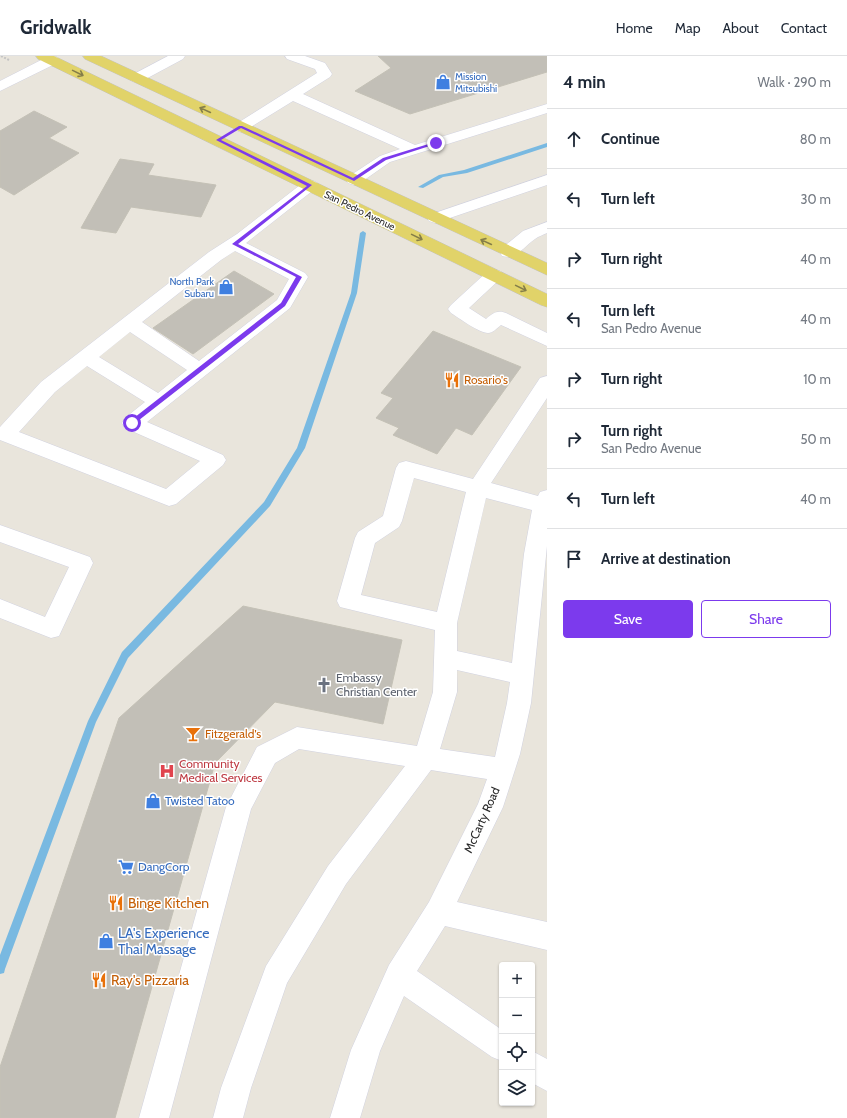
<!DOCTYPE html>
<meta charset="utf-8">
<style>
body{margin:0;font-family:Cabin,sans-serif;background:#f2f2f3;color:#1f2937}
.controls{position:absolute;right:12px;bottom:12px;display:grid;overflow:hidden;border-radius:4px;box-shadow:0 1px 3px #0004}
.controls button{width:36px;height:36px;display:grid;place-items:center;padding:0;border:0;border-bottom:1px solid #e0e1e3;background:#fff;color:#1f2937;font:20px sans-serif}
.stop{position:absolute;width:12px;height:12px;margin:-9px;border:3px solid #7c3aed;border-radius:50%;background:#fff}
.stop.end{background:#7c3aed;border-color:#fff;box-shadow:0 1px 4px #0008}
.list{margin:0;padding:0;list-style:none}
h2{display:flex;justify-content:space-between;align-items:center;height:52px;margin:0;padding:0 16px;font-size:17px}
h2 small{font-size:13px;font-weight:400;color:#747a83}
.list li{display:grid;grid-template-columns:26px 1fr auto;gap:12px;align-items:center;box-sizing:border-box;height:60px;padding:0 16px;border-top:1px solid #e0e1e3}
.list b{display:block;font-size:15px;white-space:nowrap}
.list p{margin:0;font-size:13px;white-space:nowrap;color:#747a83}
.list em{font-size:13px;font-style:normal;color:#747a83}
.actions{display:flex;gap:8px;padding:12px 16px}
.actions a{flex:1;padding:9px 0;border:1px solid #7c3aed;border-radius:4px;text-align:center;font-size:14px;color:#7c3aed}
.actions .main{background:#7c3aed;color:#fff}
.icon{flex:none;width:22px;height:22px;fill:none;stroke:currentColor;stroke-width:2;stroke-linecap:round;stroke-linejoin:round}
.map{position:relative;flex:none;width:547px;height:1062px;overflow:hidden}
header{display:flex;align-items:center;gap:24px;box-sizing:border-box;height:56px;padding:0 20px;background:#fff;border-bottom:1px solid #e0e1e3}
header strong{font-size:19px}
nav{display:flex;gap:22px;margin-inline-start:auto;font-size:14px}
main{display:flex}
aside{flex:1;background:#fff}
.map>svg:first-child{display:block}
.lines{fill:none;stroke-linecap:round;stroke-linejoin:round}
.stream{fill:#79b9e1;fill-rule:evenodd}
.building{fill:#c2bfb7;stroke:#c4c1b6}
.minor-casing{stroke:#d1d2e0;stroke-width:1}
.major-casing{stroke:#c3c3c3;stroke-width:1}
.path{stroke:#c3c3c3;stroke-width:2;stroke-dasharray:2 1.5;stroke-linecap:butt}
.minor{fill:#fff;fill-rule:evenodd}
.major{fill:#e1d369;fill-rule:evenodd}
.oneway{stroke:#857e49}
.route{fill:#7c3aed}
.labels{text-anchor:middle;stroke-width:3;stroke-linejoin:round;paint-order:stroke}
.far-shop-label{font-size:10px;fill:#366cbe;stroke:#fff;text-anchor:start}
.far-street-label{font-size:10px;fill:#292929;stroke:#fff}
.food-label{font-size:12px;fill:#c56008;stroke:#fff;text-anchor:start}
.worship-label{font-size:12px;fill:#5b616d;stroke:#fff;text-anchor:start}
.health-label{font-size:12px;fill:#be3a42;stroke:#fff;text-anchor:start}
.shop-label{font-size:12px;fill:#366cbe;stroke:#fff;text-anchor:start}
.street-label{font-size:12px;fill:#292929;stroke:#fff}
.near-food-label{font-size:14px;fill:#c56008;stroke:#fff;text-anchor:start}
.near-shop-label{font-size:14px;fill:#366cbe;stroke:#fff;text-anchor:start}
</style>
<header>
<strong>Gridwalk</strong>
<nav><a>Home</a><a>Map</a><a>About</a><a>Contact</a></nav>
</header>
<main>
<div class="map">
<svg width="547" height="1062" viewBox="0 0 547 1062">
<rect width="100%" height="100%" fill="#e9e5dc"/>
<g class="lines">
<g class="stream">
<path d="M547,87V91L467,117L443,121L423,132L418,131L439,119L464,114Z"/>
<path d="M363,175L366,177L357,237L305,392L270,450L128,602L96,666L5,913L4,917L0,918V899L88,665L122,596L264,446L297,392L351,237L360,177Z"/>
</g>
</g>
<g class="building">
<path d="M378,0H547V16L410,58L355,35L391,12Z"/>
<path d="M34,55L67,71L49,82L79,97L14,139L0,131V75Z"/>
<path d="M120,103L154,108L148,119L216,129L201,161L131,151L116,177L81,172Z"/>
<path d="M234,215L274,238L193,298L153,272Z"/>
<path d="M433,275L521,311L472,379L456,372L437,398L393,379L399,372L376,362L393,342L381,337Z"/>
<path d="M243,550L402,584L383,668L275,646L215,707L115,1062H0V1011L119,662Z"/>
</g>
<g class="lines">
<defs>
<g id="minor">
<path d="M53,0L57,1L59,4L57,7L0,35V25L47,1Z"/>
<path d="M168,0H185L183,3L142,25L137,26L132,25L130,22L132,19Z"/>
<path d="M285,0H305L325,7L332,18L330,21L303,38L415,89L547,48V57L390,106L360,127L354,129L348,127L346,124L348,121L380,100L400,93L293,45L246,74L241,76L236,74L233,71L236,68L317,17L315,13L287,3Z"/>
<path d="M547,119V129L441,165L435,167L429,165L427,162L429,159Z"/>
<path d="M310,124L316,126L318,129L316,132L246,187L305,217L308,221L290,252L147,366L223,399L226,404L223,409L176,448L169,450L0,384V371L41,326L209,196L237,178L304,126ZM235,195L289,223L277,244L199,305L142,266L221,204ZM130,276L187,314L158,337L99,301ZM87,310L145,346L125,362L122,367L125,372L200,405L166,433L19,376L55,336Z"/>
<path d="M547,166V177C543,179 539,180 535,183C524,190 517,204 502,200L500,196L502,192L523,175Z"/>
<path d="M494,214L500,215L503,219L500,223L469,252L486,263C493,257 497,254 506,257L547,277V290L501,269C497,272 493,277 488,277C479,277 459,262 451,257L448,253L451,249L488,215Z"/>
<path d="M547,320V342L491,427L538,440L540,436L547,434V490L531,647L520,698L503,751L457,846L547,866V894L445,870L417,915L502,974V1005L492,1001L404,940L380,995L360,1062H330L351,994L389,909L429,846L478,748L487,723L431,714L346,828L287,927L251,1032L243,1062H213L221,1032L266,910L328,810L405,710L299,693L275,707L251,753L169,1062H139L226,751L257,691L297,671L417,690L433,636L435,574L340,551L337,545L355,482L358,476L383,460L396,412L399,407L406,405L473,423L540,322ZM414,422L466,436L437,556L361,539L375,487L399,471L402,465ZM486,442L532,454L524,498L512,607L457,595V567ZM457,614L510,626L507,647L495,701L440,693L457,636Z"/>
<path d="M0,469L90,501L93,507L59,580L51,582L0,562V543L45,561L69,511L0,486Z"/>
<path d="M532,995L547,1003V1035L532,1027Z"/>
</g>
<g id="major">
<path d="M36,0H54L547,238V251L541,249L38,3Z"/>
<path d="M83,0H101L547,207V219L85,3Z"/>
</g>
</defs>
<use href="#minor" class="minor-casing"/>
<use href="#major" class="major-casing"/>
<path class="path" d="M1,0L9,4"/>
<use href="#minor" class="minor"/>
<use href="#major" class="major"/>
</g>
<defs><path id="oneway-shaft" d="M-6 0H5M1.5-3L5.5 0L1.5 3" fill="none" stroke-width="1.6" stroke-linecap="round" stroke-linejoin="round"/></defs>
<g class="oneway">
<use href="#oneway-shaft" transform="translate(78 17) rotate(26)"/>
<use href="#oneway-shaft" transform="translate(205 54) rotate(-155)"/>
<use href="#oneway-shaft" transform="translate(417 181) rotate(26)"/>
<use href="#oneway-shaft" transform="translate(486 186) rotate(-155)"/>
<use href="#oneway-shaft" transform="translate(521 232) rotate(26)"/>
</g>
<path class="route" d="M239,70H242L353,122L383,102L435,86L439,87L386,104L354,125L241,72L221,84L312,129L238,188L302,221L285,250L134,368H130V365L281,247L296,221L232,188L307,130L216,84Z"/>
<defs>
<symbol id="shop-bare" viewBox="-9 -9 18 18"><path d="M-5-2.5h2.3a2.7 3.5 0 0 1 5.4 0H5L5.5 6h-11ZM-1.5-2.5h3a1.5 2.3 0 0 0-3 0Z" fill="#3f7fe0" stroke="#fff" stroke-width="2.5" paint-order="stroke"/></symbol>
<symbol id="restaurant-bare" viewBox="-9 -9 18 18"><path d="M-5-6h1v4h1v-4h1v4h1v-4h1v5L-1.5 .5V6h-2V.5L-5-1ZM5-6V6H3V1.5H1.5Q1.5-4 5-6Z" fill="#e8710a" stroke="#fff" stroke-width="2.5" paint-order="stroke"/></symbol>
<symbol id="church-bare" viewBox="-9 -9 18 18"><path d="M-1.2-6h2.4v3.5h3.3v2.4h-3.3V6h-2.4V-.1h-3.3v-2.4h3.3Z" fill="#6b7280" stroke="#fff" stroke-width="2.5" paint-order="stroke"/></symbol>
<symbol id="bar-bare" viewBox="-9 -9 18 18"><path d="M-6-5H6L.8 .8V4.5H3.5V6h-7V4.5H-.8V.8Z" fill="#e8710a" stroke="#fff" stroke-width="2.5" paint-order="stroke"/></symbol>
<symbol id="hospital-bare" viewBox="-9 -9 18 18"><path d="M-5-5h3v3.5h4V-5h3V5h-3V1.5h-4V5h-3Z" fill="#e0444e" stroke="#fff" stroke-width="2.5" paint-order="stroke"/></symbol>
<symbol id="supermarket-bare" viewBox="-9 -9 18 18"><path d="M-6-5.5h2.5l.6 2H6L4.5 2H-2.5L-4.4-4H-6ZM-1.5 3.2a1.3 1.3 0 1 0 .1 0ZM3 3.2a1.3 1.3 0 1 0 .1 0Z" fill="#3f7fe0" stroke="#fff" stroke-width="2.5" paint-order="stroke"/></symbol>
</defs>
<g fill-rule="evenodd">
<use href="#shop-bare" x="432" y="15" width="22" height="22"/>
<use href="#shop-bare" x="215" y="220" width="22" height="22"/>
<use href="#restaurant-bare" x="441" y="313" width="22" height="22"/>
<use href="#church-bare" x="313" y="618" width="22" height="22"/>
<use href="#bar-bare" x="182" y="667" width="22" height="22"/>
<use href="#hospital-bare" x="156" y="704" width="22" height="22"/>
<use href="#shop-bare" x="142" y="734" width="22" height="22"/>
<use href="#supermarket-bare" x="115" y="800" width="22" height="22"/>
<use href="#restaurant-bare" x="105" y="836" width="22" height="22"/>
<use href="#shop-bare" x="95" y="874" width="22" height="22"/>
<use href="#restaurant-bare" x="88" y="913" width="22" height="22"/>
</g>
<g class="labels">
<g class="far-shop-label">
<text x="455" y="24">Mission<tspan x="455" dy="12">Mitsubishi</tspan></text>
<text x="214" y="229" text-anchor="end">North Park<tspan x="214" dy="12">Subaru</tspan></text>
</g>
<g class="far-street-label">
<text transform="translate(360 154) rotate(26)" y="4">San Pedro Avenue</text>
</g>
<g class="food-label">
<text x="464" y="328">Rosario's</text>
<text x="205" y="682">Fitzgerald's</text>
</g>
<g class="worship-label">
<text x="336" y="626">Embassy<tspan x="336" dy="14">Christian Center</tspan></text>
</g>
<g class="health-label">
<text x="179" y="712">Community<tspan x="179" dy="14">Medical Services</tspan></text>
</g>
<g class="shop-label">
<text x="165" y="749">Twisted Tatoo</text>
<text x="138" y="815">DangCorp</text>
</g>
<g class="street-label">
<text transform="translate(482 764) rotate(-66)" y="4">McCarty Road</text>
</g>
<g class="near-food-label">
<text x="128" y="852">Binge Kitchen</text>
<text x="111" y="929">Ray's Pizzaria</text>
</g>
<g class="near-shop-label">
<text x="118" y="882">LA's Experience<tspan x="118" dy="16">Thai Massage</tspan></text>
</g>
</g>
</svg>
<div class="controls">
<button>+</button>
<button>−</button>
<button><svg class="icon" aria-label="locate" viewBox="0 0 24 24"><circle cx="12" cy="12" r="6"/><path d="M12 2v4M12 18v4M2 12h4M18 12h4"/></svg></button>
<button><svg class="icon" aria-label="layers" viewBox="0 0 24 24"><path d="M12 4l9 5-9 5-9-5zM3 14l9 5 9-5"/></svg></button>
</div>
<div class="stop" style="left:132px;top:367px"></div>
<div class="stop end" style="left:436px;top:87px"></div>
</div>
<aside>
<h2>4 min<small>Walk · 290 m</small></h2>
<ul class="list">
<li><svg class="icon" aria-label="ahead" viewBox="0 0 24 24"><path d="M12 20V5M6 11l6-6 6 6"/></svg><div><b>Continue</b></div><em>80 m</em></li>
<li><svg class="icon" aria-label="left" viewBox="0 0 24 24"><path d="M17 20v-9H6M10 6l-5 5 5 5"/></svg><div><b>Turn left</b></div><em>30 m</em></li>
<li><svg class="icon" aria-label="right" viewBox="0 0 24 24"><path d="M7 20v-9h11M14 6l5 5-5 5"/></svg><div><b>Turn right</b></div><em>40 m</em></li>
<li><svg class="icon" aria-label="left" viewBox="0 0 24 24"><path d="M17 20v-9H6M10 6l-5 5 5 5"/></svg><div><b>Turn left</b><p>San Pedro Avenue</p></div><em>40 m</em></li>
<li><svg class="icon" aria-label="right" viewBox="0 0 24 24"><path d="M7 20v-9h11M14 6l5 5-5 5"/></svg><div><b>Turn right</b></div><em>10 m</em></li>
<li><svg class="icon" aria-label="right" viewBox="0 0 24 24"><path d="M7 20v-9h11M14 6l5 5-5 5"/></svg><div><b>Turn right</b><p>San Pedro Avenue</p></div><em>50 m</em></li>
<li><svg class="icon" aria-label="left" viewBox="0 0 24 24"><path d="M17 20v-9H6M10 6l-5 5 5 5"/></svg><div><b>Turn left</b></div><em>40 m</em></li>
<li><svg class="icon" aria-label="arrive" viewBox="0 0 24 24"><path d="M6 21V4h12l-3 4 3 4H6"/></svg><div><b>Arrive at destination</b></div></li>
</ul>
<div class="actions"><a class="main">Save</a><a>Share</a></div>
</aside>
</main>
